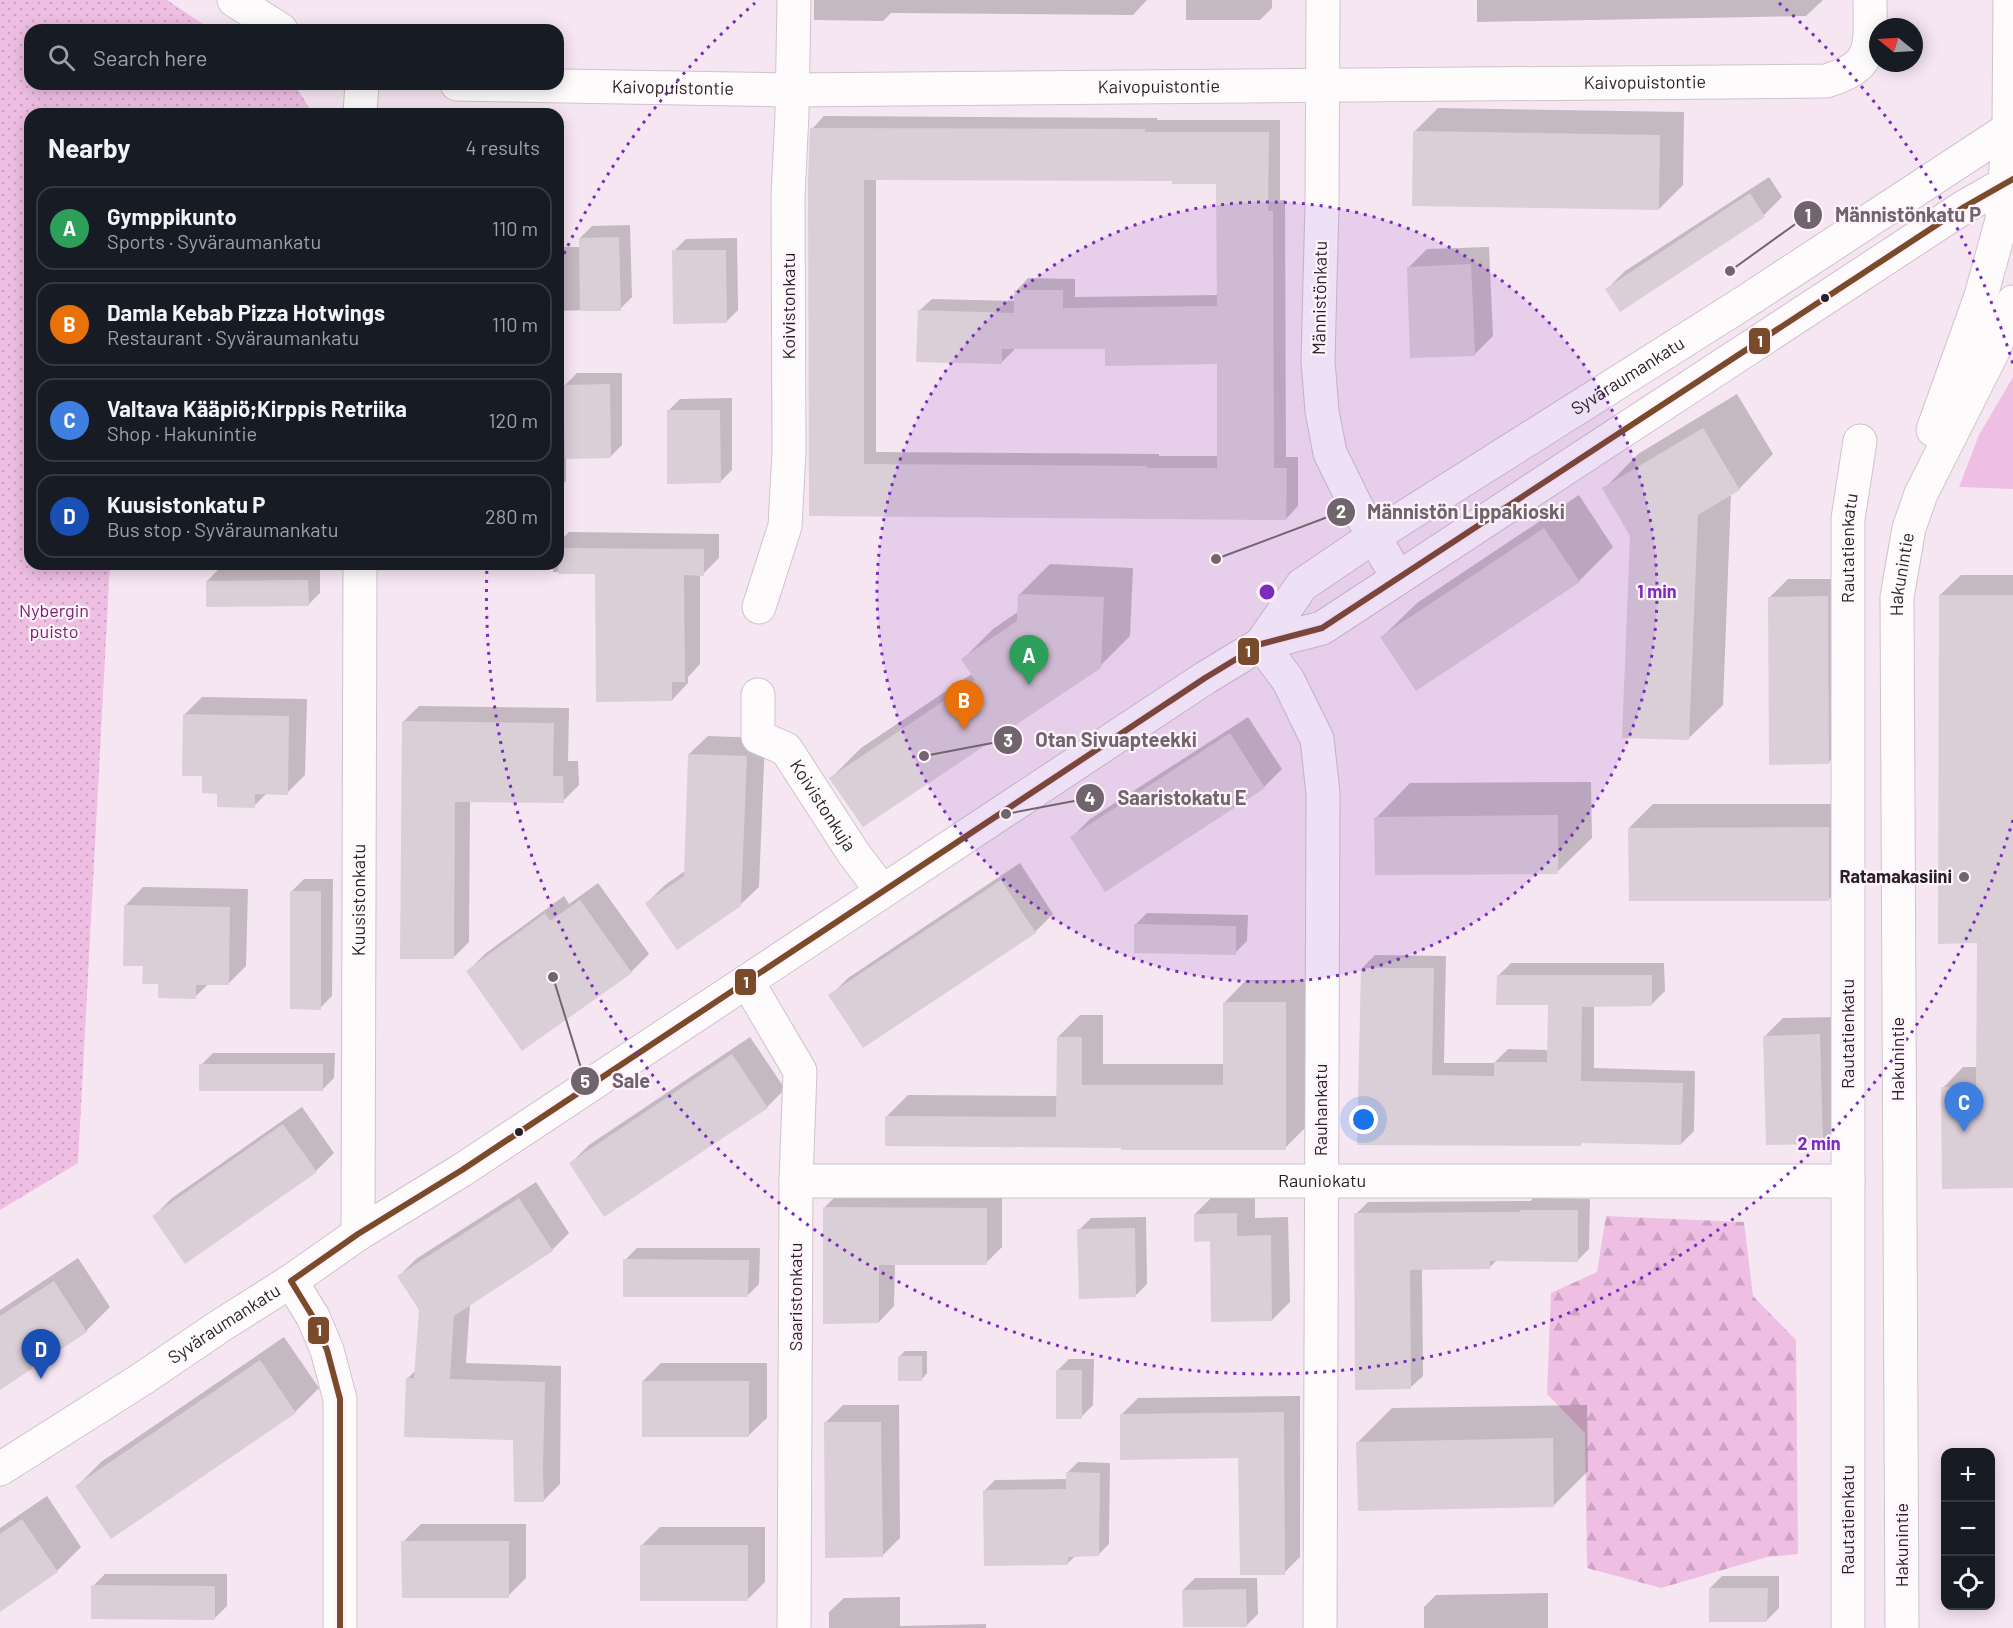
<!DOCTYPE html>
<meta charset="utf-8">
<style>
body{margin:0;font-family:Barlow,sans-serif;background:#20242c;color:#f1f3f6}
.controls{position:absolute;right:18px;bottom:18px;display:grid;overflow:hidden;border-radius:12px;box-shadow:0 3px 15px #0003}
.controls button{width:54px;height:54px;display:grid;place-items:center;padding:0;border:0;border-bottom:2px solid #363941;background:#171b24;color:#f1f3f6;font:30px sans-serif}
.compass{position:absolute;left:1869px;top:18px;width:54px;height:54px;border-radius:50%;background:#171b24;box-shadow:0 3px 15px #0003;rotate:288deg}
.you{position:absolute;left:1364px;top:1120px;width:21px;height:21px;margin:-15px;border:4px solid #fff;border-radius:50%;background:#1a73e8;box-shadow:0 0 0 9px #1a73e833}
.badge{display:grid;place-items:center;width:39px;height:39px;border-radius:50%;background:#0f766e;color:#fff;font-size:20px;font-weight:700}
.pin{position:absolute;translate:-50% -50px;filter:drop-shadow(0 2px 3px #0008)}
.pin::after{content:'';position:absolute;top:32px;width:21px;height:18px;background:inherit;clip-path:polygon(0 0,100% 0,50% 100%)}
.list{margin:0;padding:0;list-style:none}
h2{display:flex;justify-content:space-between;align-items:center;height:78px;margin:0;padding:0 24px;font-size:26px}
h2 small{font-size:20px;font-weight:400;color:#9ea1a6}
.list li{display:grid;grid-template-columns:39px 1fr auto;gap:18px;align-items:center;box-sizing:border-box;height:84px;margin:0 12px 12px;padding:0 12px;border:2px solid #363941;border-radius:18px}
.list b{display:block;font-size:22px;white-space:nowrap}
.list p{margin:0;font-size:20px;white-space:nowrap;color:#9ea1a6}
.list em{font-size:20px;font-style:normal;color:#9ea1a6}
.icon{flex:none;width:33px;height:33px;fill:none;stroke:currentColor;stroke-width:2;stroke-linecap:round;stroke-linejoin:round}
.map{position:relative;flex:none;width:2013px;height:1628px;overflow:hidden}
.search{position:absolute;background:#171b24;box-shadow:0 3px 15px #0003;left:24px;top:24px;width:540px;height:66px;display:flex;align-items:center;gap:15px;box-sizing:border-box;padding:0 21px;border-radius:18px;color:#9ea1a6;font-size:22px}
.panel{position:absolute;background:#171b24;box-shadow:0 3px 15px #0003;left:24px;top:108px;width:540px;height:462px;border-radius:18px}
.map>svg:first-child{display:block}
.green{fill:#eebfe3}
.forest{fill:url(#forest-firs)}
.park{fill:url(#park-dots)}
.shadow{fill:#0003;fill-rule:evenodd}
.building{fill:#daced7;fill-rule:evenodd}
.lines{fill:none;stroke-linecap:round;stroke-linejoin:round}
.minor-casing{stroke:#cfc3cc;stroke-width:35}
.major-casing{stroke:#cfc3cc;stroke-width:35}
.highway-casing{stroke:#cfc3cc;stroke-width:35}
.minor{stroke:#fefbfd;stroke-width:33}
.major{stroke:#fefbfd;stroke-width:33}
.highway{stroke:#fefbfd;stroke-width:33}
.bus-1-casing{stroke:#fff3fc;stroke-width:10}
.bus-1{stroke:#7a4b2a;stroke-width:6}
.ring{fill:none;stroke:#7b2cbf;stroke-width:3;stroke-dasharray:3 6}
.bus-dot{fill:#291f26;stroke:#fff3fc;stroke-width:2}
.poi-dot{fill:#71656d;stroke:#fff3fc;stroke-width:2}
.labels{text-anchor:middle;stroke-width:4.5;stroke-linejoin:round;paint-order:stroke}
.street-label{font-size:18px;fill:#291f26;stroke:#fff3fc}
.park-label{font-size:18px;fill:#79206b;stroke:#fff3fc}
.poi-label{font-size:18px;font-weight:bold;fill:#291f26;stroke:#fff3fc;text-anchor:end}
.centre{fill:#7b2cbf;stroke:#fff3fc;stroke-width:3}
.ring-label{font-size:18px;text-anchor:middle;font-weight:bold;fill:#7b2cbf;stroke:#fff3fc;stroke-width:4.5;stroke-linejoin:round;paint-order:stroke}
.leader{fill:none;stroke:#71656d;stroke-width:2}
.callout-dot{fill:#71656d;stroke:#fff3fc;stroke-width:2}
.mark-label{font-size:18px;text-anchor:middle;font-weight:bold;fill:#fff}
.callout-label{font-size:20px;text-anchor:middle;font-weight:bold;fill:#71656d;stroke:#fff3fc;stroke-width:4.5;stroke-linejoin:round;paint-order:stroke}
.line-badge{stroke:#fff3fc;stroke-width:2}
.badge-label{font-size:16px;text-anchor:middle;font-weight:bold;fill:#fff}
</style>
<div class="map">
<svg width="2013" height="1628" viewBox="0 0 2013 1628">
<defs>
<pattern id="forest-firs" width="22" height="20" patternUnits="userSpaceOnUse" patternTransform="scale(1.5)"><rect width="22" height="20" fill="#eebfe3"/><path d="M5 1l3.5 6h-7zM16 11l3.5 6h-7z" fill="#cca4c3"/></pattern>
<pattern id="park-dots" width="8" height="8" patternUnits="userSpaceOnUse" patternTransform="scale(1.5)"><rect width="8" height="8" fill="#eebfe3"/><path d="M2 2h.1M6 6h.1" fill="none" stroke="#cca4c3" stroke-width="1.8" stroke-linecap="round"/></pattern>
</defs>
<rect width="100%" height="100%" fill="#f6e6f2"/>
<path class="green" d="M2013,377V489L1959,487L1979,435Z"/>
<path class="forest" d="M1606,1216L1744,1222L1753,1296L1796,1340L1798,1554L1767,1557L1661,1588L1587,1568L1585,1433L1547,1394L1551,1293L1597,1272Z"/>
<path class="park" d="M0,0H167L212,30H30V84H294L310,109L311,114H30V564H110L78,1163L0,1210Z"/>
<g class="shadow">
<path d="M814,0H1147L1133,15L891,13L883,21L814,20Z"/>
<path d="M1186,0H1272V8L1260,20H1186Z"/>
<path d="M1477,0H1823L1806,16L1477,22Z"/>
<path d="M1438,108L1684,112L1683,185L1659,209L1414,132Z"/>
<path d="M824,116L1157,118V120H1280V200H1285L1286,457H1298V506L1286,519L810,514L812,129ZM876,179L1174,180L1218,182V295L1075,297V279L1028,278L1016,291V301L932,299L919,311L1001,363L1014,350V347L1107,348L1219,363V456H1159V454L876,452Z"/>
<path d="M1769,177L1782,197L1764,215L1620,310L1607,289L1625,271Z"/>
<path d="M630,225L632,297L620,309L558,311V247H580V238L592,226Z"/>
<path d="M737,238L738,310L726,322L674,251L686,239Z"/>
<path d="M1489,247L1493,336L1475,354L1408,268L1427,249Z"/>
<path d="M577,373H622V445L610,457H566V481L558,489V409H565V385Z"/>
<path d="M1737,394L1773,454L1739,489L1731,493L1723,705L1688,739L1632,535L1604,489L1638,454Z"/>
<path d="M732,398V470L720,482L668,411L680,399Z"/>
<path d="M1579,495L1613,547L1579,581L1382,637L1417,603Z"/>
<path d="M569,532L719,534V558L703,574H700V664L688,677V683L672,700L597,573L553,572V564H558V543Z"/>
<path d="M1050,564L1133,568L1130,636L1100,666L831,778L861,748L973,673L963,659L993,629L1019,611L1020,594Z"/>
<path d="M320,568V593L308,605L207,581L219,569Z"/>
<path d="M1961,575H2013V1187L1943,1088L1963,1067H1977L1978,942L1940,595Z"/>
<path d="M1788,579H1846L1847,745L1828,763L1770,597Z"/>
<path d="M202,697L307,699L305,775L287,793H267L254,806L218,792L204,775L184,715Z"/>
<path d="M419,706L569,708L568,761H578L579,785L563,801H470L469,942L453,958L403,722Z"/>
<path d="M1248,717L1282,769L1264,787L1072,837L1090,819Z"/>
<path d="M708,736L765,738L759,887L740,905L647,903L665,885L685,871L689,754Z"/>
<path d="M1591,782L1592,838L1557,872L1376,818L1410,783Z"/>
<path d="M1653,804H1852L1853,875L1829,899L1629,828Z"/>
<path d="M1020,863L1053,914L1035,932L864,1046L830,996L848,978Z"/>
<path d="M304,879H333L332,996L320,1008L292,891Z"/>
<path d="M598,883L649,954L631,972L468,971L486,953L564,896L569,904Z"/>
<path d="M143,887L248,889L246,966L228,984L209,983L195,997L159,983L125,906Z"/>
<path d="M1147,913L1248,915L1247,941L1235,953L1135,925Z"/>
<path d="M1375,955L1446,956L1444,1063H1494L1508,1049L1549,1050L1550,1004L1498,976L1511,963H1664L1665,991L1652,1004L1594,1005V1068L1695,1071L1694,1131L1681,1144L1584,1141L1580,1145L1358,1143L1362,968Z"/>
<path d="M1246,980H1307V1126L1285,1148L1123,1147L886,1117L908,1095L1058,1096V1037L1080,1015H1103V1064H1225V1002Z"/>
<path d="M1838,1017L1840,1124L1822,1143L1765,1036L1783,1018Z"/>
<path d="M750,1037L785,1089L767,1107L571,1163L589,1145Z"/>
<path d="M213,1053H335L334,1078L322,1090L201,1065Z"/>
<path d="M302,1107L334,1153L316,1171L154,1216L172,1198Z"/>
<path d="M536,1182L569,1233L552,1250L470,1304L466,1363L561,1366L560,1484L543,1501L515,1439L407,1379L416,1370L420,1309L399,1276L416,1259Z"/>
<path d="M840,1192L1002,1193V1247L986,1263H895L894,1306L879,1322L824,1208Z"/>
<path d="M1255,1195V1218L1288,1217L1290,1302L1272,1320L1211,1240L1195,1214L1213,1196Z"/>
<path d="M1533,1198L1590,1199L1589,1249L1577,1261L1497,1260L1489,1268L1422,1269L1423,1376L1411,1387L1356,1214L1368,1202L1531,1201Z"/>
<path d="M1146,1217L1147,1284L1135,1296L1079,1230L1091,1218Z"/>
<path d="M637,1248H760L759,1284L747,1296L625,1260Z"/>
<path d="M78,1258L110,1307L86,1331L0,1388V1310Z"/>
<path d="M284,1337L319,1388L295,1412L77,1486L101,1462Z"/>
<path d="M905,1351H927V1373L922,1379L899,1357Z"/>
<path d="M1069,1359H1094L1093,1405L1081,1417L1057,1371Z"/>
<path d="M661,1363H767V1418L748,1436L643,1381Z"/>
<path d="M1300,1396V1557L1284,1573L1240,1457L1121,1415L1138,1398Z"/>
<path d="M843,1405H899L900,1538L882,1556L825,1423Z"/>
<path d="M1587,1405L1588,1471L1553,1506L1358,1442L1392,1408Z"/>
<path d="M1078,1462L1110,1463L1109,1544L1098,1555H1076L1068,1563L984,1491L995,1480L1068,1479V1472Z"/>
<path d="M47,1496L81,1547L57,1571L0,1610V1528Z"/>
<path d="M421,1524H526V1578L508,1596L403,1542Z"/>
<path d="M660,1527H765V1582L747,1600L642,1545Z"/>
<path d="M105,1574H227V1606L215,1618L93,1586Z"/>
<path d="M1722,1576H1779V1608L1767,1620L1710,1588Z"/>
<path d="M1195,1578H1257L1258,1614L1246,1626L1183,1590Z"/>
<path d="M1548,1593V1628H1424V1607L1436,1595Z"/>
<path d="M900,1597V1626L986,1624V1628H829V1612L844,1598Z"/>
</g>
<g class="building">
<path d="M810,128L1145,129V132H1269L1268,211H1273L1274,468H1287L1286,520L809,516L808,180ZM864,180L1172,181V184H1216L1217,306L1063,308V290H1014V313L918,310L916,362L1002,364V349H1105V366L1217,364V468H1147V466L864,464Z"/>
<path d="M1413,131L1660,135L1659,210L1412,206Z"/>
<path d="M1750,193L1765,217L1620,312L1605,289Z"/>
<path d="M619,237L621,311H580L579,238Z"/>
<path d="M672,250H726L727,323L673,324Z"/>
<path d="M1471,264L1475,356L1410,358L1407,267Z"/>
<path d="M610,384L611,458L565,459L563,385Z"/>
<path d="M667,410H720L721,483L667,484Z"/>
<path d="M1703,428L1740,490L1698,515L1689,740L1622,738L1630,536L1602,488Z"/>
<path d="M1544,528L1580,582L1416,691L1380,637Z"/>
<path d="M558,548L704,549V576L684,575L685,682H672V701L596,702L595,574H558Z"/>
<path d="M308,580L309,606L206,607V581Z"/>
<path d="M1018,594L1104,597L1101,668L863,827L829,778L975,680L961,659L1017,621Z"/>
<path d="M1939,595H2013V1188L1942,1189L1941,1087H1976L1977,943L1938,944Z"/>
<path d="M1828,596L1829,764L1769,765L1768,597Z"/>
<path d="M183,714L289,716L288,795L255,794V808L217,807V794L202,793V776H182Z"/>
<path d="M402,721L554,723L553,776H563L564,803L455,802L454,959H400Z"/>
<path d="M1230,733L1265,788L1105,892L1070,837Z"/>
<path d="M688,754L747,756L741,906L677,950L645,903L684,876Z"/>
<path d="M1558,815V874L1375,875L1374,817Z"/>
<path d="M1829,827V901H1629L1628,828Z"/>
<path d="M1001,880L1036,933L863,1048L828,995Z"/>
<path d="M290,891H321V1010L290,1009Z"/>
<path d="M580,900L632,973L522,1051L466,971L545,913L550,921Z"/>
<path d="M124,905L230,907L229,985H196V999L158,998V984H142L143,966H123Z"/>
<path d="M1134,924L1236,926V955L1134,953Z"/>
<path d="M1361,968H1434L1432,1075L1494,1076V1062H1547L1548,1005H1496L1497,975H1652V1006L1582,1007L1581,1081L1683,1083L1681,1145L1581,1143V1146L1357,1145Z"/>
<path d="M1223,1002H1286V1150H1121V1148L885,1146V1116L1056,1117L1057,1037H1082V1085H1223Z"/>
<path d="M1820,1034L1823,1144L1766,1145L1763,1036Z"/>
<path d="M732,1054L768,1108L604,1217L569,1163Z"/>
<rect x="199" y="1064" width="124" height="27"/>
<path d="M283,1124L317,1172L185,1264L152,1216Z"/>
<path d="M519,1198L553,1251L454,1316L450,1379L545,1382L543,1469L544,1502H514L513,1440L404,1437L406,1378H414L419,1310L397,1276Z"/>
<path d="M823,1207L987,1208V1265H879V1323L823,1324Z"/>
<path d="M1520,1210H1578V1262L1490,1261V1269L1410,1270L1411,1389L1355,1390L1354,1213L1520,1212Z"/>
<path d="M1237,1213V1236L1271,1235L1272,1321L1211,1322L1210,1241L1194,1242V1214Z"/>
<path d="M1135,1228L1136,1297L1079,1299L1077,1229Z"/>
<path d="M623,1259L749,1260L748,1297H623Z"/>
<path d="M54,1281L87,1332L0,1390V1316Z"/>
<rect x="898" y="1356" width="24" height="25"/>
<path d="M260,1360L296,1413L111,1539L75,1486Z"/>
<rect x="1056" y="1370" width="26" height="49"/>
<rect x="642" y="1381" width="107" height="56"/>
<path d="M1284,1412L1285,1575H1240L1238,1458L1120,1460V1414Z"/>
<path d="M824,1422H881L883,1557L825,1558Z"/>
<path d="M1553,1438L1554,1507L1358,1511L1356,1442Z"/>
<path d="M1066,1472L1100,1473L1099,1556L1068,1557V1565L984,1566L983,1490L1066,1489Z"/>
<path d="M22,1519L58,1572L0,1612V1534Z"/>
<path d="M401,1541H509V1598H402Z"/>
<rect x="640" y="1545" width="108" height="56"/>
<path d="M91,1585L215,1586V1620L91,1619Z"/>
<path d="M1709,1588H1768L1767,1622H1709Z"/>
<path d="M1246,1589L1247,1627H1183L1182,1590Z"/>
</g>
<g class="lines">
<defs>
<g id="minor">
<path d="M234,0L281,30"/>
<path d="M1323,0L1322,204L1318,361L1322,411L1330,453L1355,504L1398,578"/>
<path id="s1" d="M457,84L791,90L1826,81C1876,66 1870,46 1870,0"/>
<path d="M360,114L362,84"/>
<path d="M759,607L785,526L789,452L788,196L792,113L794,0"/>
<path d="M1261,644L1288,680L1317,739L1323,793L1320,1628"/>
<path id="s2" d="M758,695V737L786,749L854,854L882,891"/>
<path d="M747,981L800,1071L796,1181L794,1628"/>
<path id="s3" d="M796,1181H1848"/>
<path id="s4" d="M358,1234L360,564"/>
<path d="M291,1281L313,1317L327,1350L340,1399V1628"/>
<path id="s5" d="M1848,1628V519L1860,441"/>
</g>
<g id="major">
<path id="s6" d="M1261,644L1302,585L1373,537L1742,304L2013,126"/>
<path id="s7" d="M0,1469L142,1379L220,1326L291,1281L358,1234L462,1170L1205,678L1261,644L1322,628L1964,207L2013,179"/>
</g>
<g id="highway">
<path d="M1933,430L1981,296L2002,220L2009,129L2010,0"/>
<path id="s8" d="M1902,1628L1897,597L1909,528L1921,494L1994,349L2013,302"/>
</g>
</defs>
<use href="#minor" class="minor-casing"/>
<use href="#major" class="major-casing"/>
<use href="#highway" class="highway-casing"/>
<use href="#minor" class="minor"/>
<use href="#major" class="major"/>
<use href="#highway" class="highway"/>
<defs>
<path id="bus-1" d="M340,1628V1399L327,1350L313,1317L291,1281L358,1234L462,1170L1205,678L1261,644L1322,628L1964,207L2013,179"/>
</defs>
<use href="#bus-1" class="bus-1-casing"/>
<use href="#bus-1" class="bus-1"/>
</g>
<circle cx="1267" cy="592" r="390" fill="#7b2cbf" fill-opacity=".12"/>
<g class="ring">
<circle cx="1267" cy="592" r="390"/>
<path d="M2013 820A780 780 0 0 1 487 565M560 262A780 780 0 0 1 755 3M1779 3A780 780 0 0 1 2013 364"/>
</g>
<g class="bus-dot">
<circle cx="1825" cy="298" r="5"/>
<circle cx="519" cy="1132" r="5"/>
</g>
<circle class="poi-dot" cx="1964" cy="877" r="6"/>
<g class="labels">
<g class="street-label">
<text dy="6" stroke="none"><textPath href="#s1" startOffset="1188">Kaivopuistontie</textPath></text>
<text dy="6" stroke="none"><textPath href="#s1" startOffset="702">Kaivopuistontie</textPath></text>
<text dy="6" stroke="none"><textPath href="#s1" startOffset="216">Kaivopuistontie</textPath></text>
<text transform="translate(1320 298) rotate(-89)" y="6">Männistönkatu</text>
<text transform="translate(789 306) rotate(-90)" y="6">Koivistonkatu</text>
<text dy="6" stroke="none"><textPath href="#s6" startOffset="459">Syväraumankatu</textPath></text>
<text dy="6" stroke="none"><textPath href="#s5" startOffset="1080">Rautatienkatu</textPath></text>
<text dy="6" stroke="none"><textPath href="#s8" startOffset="1054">Hakunintie</textPath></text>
<text dy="6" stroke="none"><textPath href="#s2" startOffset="140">Koivistonkuja</textPath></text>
<text dy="6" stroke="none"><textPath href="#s4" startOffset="334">Kuusistonkatu</textPath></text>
<text transform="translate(1848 1034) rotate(-90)" y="6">Rautatienkatu</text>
<text transform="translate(1898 1059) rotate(-90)" y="6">Hakunintie</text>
<text transform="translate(1321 1110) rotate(-90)" y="6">Rauhankatu</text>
<text dy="6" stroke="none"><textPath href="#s3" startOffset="526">Rauniokatu</textPath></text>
<text transform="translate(796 1297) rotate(-90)" y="6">Saaristonkatu</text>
<text dy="6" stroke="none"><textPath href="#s7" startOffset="267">Syväraumankatu</textPath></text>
<text transform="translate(1848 1520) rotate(-90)" y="6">Rautatienkatu</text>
<text transform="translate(1902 1545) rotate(-90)" y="6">Hakunintie</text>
</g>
<g class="park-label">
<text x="54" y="617">Nybergin<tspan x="54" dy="21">puisto</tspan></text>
</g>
<g class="poi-label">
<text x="1952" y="883">Ratamakasiini</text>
</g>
</g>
<circle cx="1267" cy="592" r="9" class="centre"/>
<g class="ring-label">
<text x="1657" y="598">1 min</text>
<text x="1819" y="1150">2 min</text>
</g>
<path class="leader" d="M1730 271L1808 215M1216 559L1341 512M924 756L1008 740M1006 814L1090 798M553 977L585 1081"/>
<g class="callout-dot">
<circle cx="1730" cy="271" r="6"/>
<circle cx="1216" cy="559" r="6"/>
<circle cx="924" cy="756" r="6"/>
<circle cx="1006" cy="814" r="6"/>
<circle cx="553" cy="977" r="6"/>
<circle cx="1808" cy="215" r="15"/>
<circle cx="1341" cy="512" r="15"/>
<circle cx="1008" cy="740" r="15"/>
<circle cx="1090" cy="798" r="15"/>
<circle cx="585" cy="1081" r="15"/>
</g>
<g class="mark-label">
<text x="1808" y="222">1</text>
<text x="1341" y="518">2</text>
<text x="1008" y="747">3</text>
<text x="1090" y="805">4</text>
<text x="585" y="1088">5</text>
</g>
<g class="callout-label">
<text x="1908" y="222">Männistönkatu P</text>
<text x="1466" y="519">Männistön Lippakioski</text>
<text x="1116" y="747">Otan Sivuapteekki</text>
<text x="1182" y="805">Saaristokatu E</text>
<text x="631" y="1088">Sale</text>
</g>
<g class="line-badge">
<rect x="1748" y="327" width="23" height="28" rx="6" fill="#7a4b2a"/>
<rect x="1237" y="637" width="23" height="29" rx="6" fill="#7a4b2a"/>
<rect x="734" y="968" width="23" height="28" rx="6" fill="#7a4b2a"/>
<rect x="307" y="1316" width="23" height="29" rx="6" fill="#7a4b2a"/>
</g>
<g class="badge-label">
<text x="1760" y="347">1</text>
<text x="1248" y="657">1</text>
<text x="746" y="988">1</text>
<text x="319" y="1336">1</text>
</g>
</svg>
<div class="controls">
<button>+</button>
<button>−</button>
<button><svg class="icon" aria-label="locate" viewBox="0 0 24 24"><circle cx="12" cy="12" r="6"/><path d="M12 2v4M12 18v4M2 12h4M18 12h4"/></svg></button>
</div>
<svg class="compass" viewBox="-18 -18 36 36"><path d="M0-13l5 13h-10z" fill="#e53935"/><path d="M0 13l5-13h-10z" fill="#9ea1a6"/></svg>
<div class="you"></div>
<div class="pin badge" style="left:1029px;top:685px;background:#2e9e5b">A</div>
<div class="pin badge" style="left:964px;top:730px;background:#e8710a">B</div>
<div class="pin badge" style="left:1964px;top:1132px;background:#3f7fe0">C</div>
<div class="pin badge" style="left:41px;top:1379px;background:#1a4fb4">D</div>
<div class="search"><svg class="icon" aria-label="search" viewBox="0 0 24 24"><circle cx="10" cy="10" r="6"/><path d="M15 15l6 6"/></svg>Search here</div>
<section class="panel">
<h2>Nearby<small>4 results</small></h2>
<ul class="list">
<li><span class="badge" style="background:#2e9e5b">A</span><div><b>Gymppikunto</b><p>Sports · Syväraumankatu</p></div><em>110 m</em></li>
<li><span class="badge" style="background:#e8710a">B</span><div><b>Damla Kebab Pizza Hotwings</b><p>Restaurant · Syväraumankatu</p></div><em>110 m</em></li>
<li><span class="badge" style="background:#3f7fe0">C</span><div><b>Valtava Kääpiö;Kirppis Retriika</b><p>Shop · Hakunintie</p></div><em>120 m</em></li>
<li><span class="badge" style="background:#1a4fb4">D</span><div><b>Kuusistonkatu P</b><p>Bus stop · Syväraumankatu</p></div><em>280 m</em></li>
</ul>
</section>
</div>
